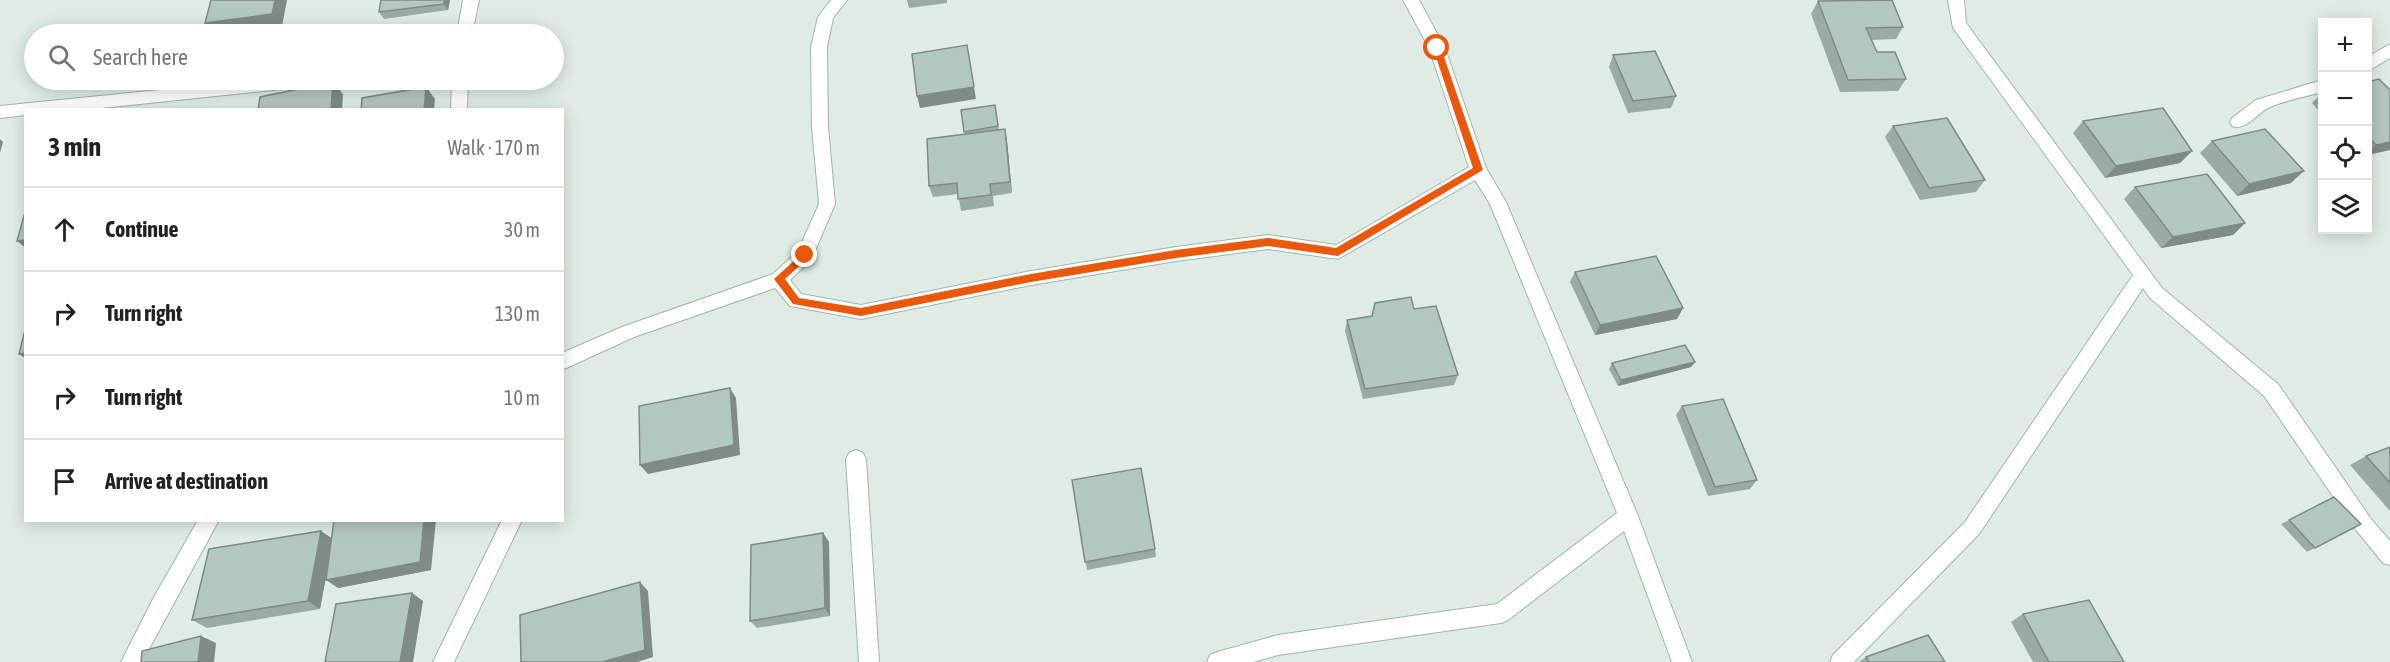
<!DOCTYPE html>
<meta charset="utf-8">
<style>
body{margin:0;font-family:"Asap Condensed",sans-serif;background:#f6f6f6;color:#222}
.controls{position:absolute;right:18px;top:18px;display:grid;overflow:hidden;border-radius:0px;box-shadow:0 3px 15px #0003}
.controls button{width:54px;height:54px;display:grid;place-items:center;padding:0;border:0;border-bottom:2px solid #e0e0e0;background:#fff;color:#222;font:30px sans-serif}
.stop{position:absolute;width:18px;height:18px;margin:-14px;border:4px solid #ea580c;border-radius:50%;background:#fff}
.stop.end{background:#ea580c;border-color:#fff;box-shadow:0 2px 6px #0008}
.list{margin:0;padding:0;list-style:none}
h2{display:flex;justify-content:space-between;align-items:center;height:78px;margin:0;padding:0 24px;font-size:26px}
h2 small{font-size:20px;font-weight:400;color:#767676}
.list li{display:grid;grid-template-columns:39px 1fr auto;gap:18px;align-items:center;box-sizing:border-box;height:84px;padding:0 24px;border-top:2px solid #e0e0e0}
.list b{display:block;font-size:22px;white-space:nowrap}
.list em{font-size:20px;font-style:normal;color:#767676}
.icon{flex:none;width:33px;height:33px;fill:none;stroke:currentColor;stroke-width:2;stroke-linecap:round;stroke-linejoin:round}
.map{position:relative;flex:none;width:2390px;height:662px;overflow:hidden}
.search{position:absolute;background:#fff;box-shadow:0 3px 15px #0003;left:24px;top:24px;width:540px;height:66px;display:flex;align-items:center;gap:15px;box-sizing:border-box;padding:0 21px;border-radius:33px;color:#767676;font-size:22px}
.panel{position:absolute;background:#fff;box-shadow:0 3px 15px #0003;left:24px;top:108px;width:540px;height:414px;border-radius:0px}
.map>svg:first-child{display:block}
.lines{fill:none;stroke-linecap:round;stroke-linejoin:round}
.street-casing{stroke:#a1b4ad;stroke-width:2}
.street{fill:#fff;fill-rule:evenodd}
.wall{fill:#9baba4}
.shaded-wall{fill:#7e8b86}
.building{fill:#b4c7bf;stroke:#7e8b86;stroke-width:1.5}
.route{fill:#ea580c}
</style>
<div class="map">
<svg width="2390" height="662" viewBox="0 0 2390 662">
<rect width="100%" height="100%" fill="#dfece6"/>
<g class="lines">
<defs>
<g id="street">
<path d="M463,0H479L472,34H457Z"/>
<path d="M831,0H847L833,18L827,47L828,127L835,204L811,260L790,280L801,294L861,305L1031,271L1176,247L1268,235L1336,245L1469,167L1429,48L1403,0H1419L1445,48L1486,168L1506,202L1638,516L1692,662H1672L1624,531L1508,620L1501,623L1278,655L1253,662H1207L1210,655L1217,652L1278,635L1497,604L1617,513L1490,204L1475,180L1338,259L1268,249L1176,261L1031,285L861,319L790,306L775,288L634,337L562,370V353L622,327L773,274L798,251L819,204L812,127L811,47L818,17Z"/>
<path d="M1948,0H1964L1966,23L2162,288L2278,384L2371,519L2390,541V565L2383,563L2357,531L2264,396L2150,298L2143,288L1979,534L1854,662H1830L1833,655L1965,522L2133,275L1953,28Z"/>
<path d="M2390,44V58L2368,71V57Z"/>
<path d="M259,80H320L318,84L312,86L83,110H26V115L0,118V106Z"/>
<path d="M452,80H468L467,110H451Z"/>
<path d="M2322,80V92C2305,97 2285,100 2268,108C2256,114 2247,131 2232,126L2230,122L2232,118L2256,100Z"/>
<path d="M856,450L863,453L866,459L879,662H859L846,459L849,453Z"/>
<path d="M198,520H219L142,662H121L154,597Z"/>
<path d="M502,520H522L454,662H433Z"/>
</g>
</defs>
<use href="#street" class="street-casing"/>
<use href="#street" class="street"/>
</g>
<g class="wall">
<path d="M381,0H450L448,10L384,19L379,12Z"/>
<path d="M907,0H947V3L909,8Z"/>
<path d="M1818,1L1903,27L1896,39L1871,40L1877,52L1906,79L1898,91L1840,92L1811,14Z"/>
<path d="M1613,55L1676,96L1671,108L1628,113L1609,67Z"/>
<path d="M2367,82L2390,90V150L2367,155Z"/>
<path d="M2322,93V114L2312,103Z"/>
<path d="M995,105L999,130L1005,129L1007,141L1012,193L993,196L994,206L961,211L958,194L933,197L929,186L965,134L961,110Z"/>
<path d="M2083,121L2192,151L2180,163L2105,178L2073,133Z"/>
<path d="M1893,126L1985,180L1976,192L1920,200L1885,137Z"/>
<path d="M2212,141L2291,183L2237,196L2200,153Z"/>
<path d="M2135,187L2245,223L2233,235L2161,248L2124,199Z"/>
<path d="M1575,272L1683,308L1677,319L1595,335L1570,282Z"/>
<path d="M1375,303L1414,309L1458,375L1454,385L1363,399L1345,331L1347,320L1372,316Z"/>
<path d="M1695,362L1691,367L1618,386L1609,369L1612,363Z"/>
<path d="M1682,406L1757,480L1750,489L1708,496L1676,415Z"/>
<path d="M2390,447V511L2350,465L2366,456Z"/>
<path d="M1072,480L1155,549L1156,557L1087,570Z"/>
<path d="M2289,520L2361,524L2307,552L2281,524Z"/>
<path d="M823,533L829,542L830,616L757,628L750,621Z"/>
<path d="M332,538L431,570L338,588L326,577L320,609L207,628L192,620Z"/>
<path d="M2023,614L2124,662H2033L2011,622Z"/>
<path d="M1866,657L1945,662H1859Z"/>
</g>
<g class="shaded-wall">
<path d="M275,0H287L282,26L225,34H215L205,23Z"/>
<path d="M444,0H450L448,10L444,4Z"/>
<path d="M967,45L976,99L920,108L917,96Z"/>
<path d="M333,82L343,94L342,110H331Z"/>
<path d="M426,87L435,99L434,110H424Z"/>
<path d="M1005,129L1007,141L1012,193L1010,182Z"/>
<path d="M0,139L3,142L0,153Z"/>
<path d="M2390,142V150L2367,155V152L2376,145Z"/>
<path d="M2192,151L2180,163L2105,178L2116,166Z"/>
<path d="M2304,171L2291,183L2237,196L2249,184Z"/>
<path d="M2245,223L2233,235L2161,248L2173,237Z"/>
<path d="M26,240V248L17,241Z"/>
<path d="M1683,308L1677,319L1595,335L1600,325Z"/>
<path d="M26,353V359L19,354Z"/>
<path d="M1695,362L1691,367L1618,386L1621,380Z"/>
<path d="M730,388L736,398L740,455L648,474L640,465Z"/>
<path d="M424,520H436L431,570L338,588L326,580Z"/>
<path d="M321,531L333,539L320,609L308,601Z"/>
<path d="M823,533L829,542L830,616L825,608Z"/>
<path d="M640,582L648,591L653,657L637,662H602Z"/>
<path d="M412,593L423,601L413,662H400Z"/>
<path d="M201,636L216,643L214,662H198Z"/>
</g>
<g class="building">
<path d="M211,0H275L272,14L205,23Z"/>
<path d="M381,0H444V4L379,12Z"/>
<path d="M1892,0L1903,27L1866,28L1877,52H1895L1906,79L1848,80L1818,1Z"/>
<path d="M967,45L974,87L917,96L912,54Z"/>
<path d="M1655,51L1676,96L1633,101L1613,55Z"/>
<path d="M2379,79L2390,90V142L2376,145L2367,136V82Z"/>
<path d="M333,82L331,110H258L260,97Z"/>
<path d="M426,87L424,110H361L362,98Z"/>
<path d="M995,105L998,126L964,132L961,110Z"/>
<path d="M2163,108L2192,151L2116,166L2083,121Z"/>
<path d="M1947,118L1985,180L1929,188L1893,126Z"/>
<path d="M1005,129L1010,182L990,184L991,195L958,199L957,183L929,186L927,139Z"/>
<path d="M2265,129L2304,171L2249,184L2212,141Z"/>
<path d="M2207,174L2245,223L2173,237L2135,187Z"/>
<path d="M26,209V240L17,241Z"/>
<path d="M1656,256L1683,308L1600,325L1575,272Z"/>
<path d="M1411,297L1414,309L1436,306L1458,375L1365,389L1347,320L1372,316L1375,303Z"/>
<path d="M26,326V353L19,354Z"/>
<path d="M1685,345L1695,362L1621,380L1612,363Z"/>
<path d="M730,388L734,445L640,465L639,406Z"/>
<path d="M1723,399L1757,480L1715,487L1682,406Z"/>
<path d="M2390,447V483L2366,456Z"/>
<path d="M1141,468L1155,549L1085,562L1072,480Z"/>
<path d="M2334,497L2361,524L2315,548L2289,520Z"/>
<path d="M334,520H424L420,562L326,580Z"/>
<path d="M321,531L308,601L192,620L209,549Z"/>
<path d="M823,533L825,608L750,621L751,545Z"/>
<path d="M640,582L645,650L602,662H521L520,615Z"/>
<path d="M412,593L400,662H325L336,604Z"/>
<path d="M2089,600L2124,662H2049L2023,614Z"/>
<path d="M1928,635L1945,662H1869L1866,657Z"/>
<path d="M201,636L198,662H141L142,651Z"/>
</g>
<path class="route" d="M1437,44L1441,48L1483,170L1338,256L1268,246L1176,258L1031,282L861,316L793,304L774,279L805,251L809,255L808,258L785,279L799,298L861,308L1031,274L1176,250L1268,238L1336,248L1473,168L1433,48Z"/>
</svg>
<div class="controls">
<button>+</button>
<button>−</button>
<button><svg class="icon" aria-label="locate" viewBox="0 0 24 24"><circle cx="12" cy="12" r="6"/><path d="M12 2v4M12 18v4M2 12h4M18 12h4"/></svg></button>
<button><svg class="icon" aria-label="layers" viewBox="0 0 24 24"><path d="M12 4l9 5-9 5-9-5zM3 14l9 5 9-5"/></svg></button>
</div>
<div class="stop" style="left:1437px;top:48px"></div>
<div class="stop end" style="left:805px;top:255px"></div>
<div class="search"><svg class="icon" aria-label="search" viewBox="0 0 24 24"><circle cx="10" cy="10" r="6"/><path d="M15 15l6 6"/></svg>Search here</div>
<section class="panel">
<h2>3 min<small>Walk · 170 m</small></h2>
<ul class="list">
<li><svg class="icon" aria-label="ahead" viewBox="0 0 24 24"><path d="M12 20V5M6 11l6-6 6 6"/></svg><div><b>Continue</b></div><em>30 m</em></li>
<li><svg class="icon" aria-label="right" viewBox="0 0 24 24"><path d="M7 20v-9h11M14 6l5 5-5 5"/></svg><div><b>Turn right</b></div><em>130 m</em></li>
<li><svg class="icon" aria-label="right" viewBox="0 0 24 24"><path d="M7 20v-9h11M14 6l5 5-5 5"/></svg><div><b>Turn right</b></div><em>10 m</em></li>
<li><svg class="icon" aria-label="arrive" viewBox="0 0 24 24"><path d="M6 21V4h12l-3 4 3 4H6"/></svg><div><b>Arrive at destination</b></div></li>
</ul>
</section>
</div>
